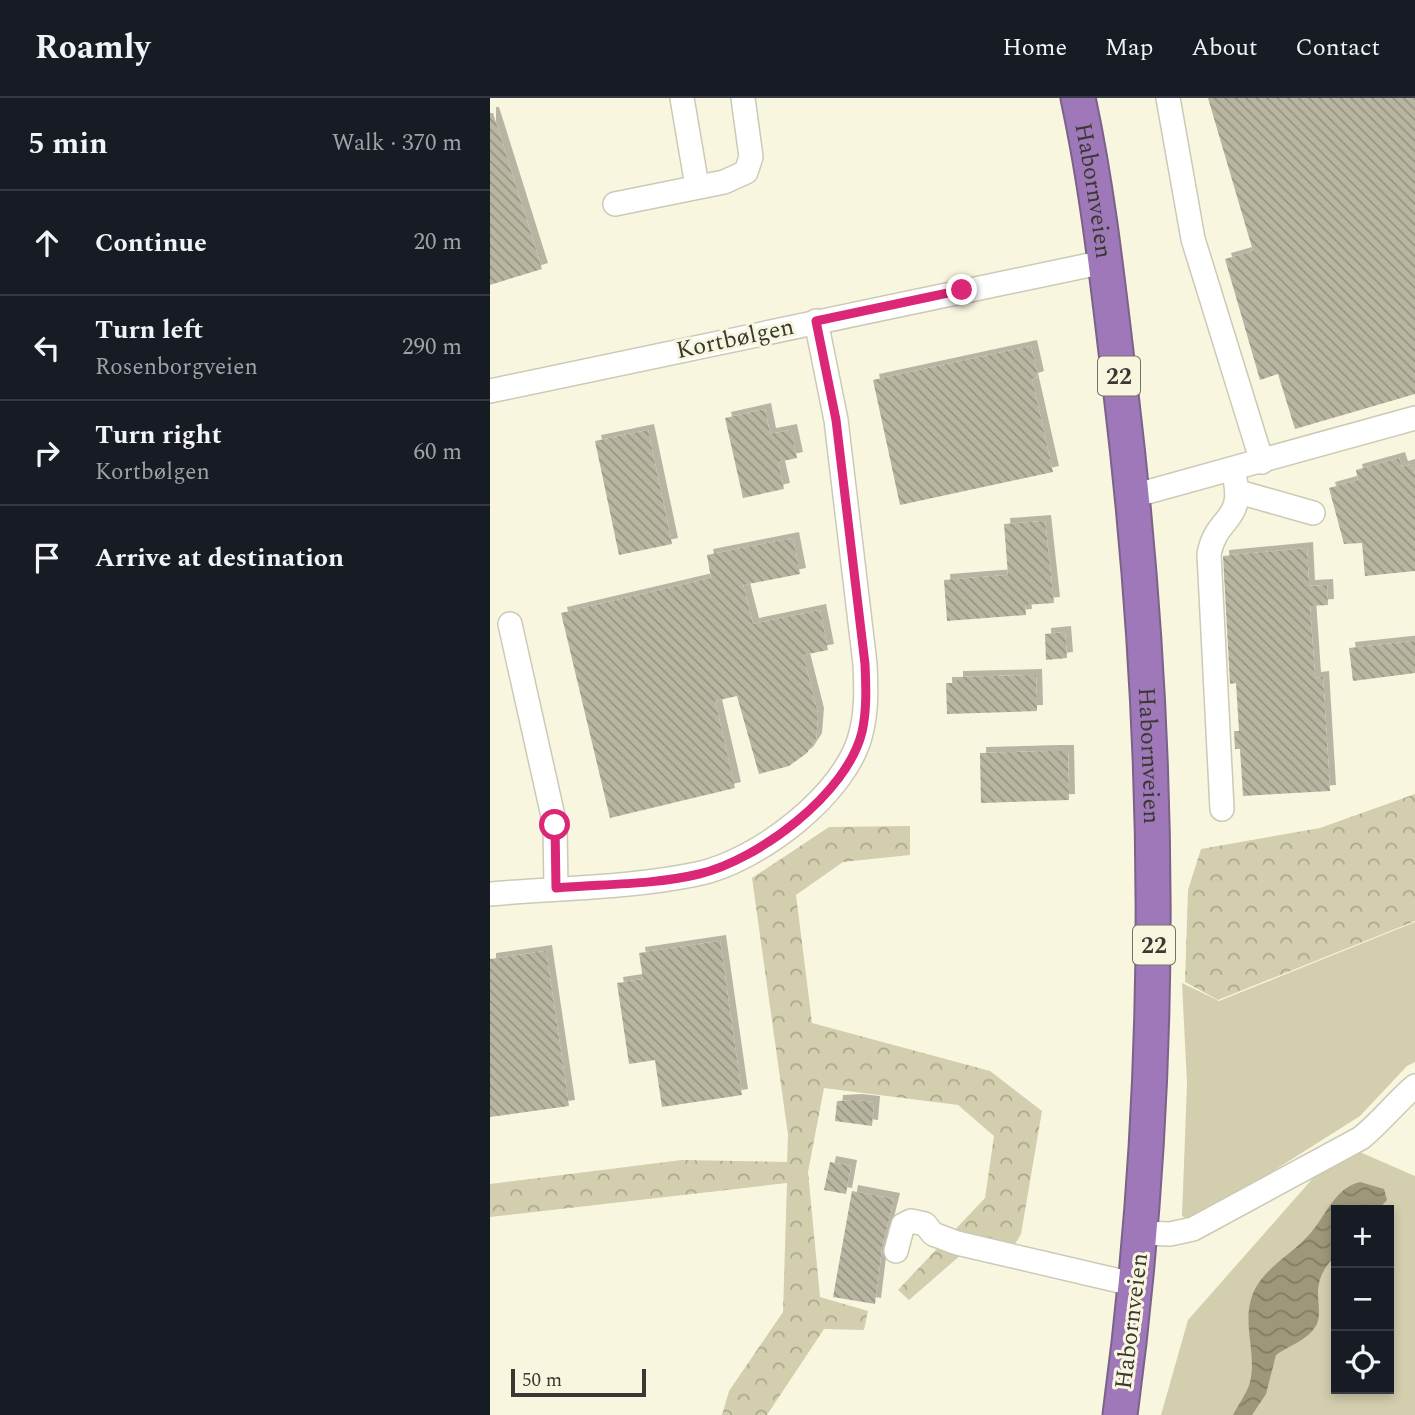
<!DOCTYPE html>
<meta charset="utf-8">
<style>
body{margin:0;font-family:Spectral,serif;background:#20242c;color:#f1f3f6}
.controls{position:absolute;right:21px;bottom:21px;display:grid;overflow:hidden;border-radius:0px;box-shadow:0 4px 10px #0003}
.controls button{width:63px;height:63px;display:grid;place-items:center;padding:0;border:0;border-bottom:2px solid #363941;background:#171b24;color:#f1f3f6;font:35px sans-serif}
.scale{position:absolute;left:21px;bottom:18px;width:135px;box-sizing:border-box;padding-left:7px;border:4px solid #3a3931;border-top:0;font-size:19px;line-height:24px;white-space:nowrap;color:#3a3931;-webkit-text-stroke:5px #f9f6e0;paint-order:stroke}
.stop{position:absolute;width:21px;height:21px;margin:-16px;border:5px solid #db2777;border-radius:50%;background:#fff}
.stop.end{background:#db2777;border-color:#fff;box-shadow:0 2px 7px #0008}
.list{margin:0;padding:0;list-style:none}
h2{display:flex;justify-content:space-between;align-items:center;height:91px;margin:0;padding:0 28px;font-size:30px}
h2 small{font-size:23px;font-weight:400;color:#9ea1a6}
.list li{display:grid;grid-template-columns:46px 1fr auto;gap:21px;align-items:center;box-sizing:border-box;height:105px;padding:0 28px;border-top:2px solid #363941}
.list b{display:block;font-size:26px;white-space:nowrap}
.list p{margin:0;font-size:23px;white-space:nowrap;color:#9ea1a6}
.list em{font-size:23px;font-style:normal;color:#9ea1a6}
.icon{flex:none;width:38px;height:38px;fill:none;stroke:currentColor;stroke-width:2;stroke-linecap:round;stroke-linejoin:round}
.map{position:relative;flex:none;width:925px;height:1317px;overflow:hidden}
header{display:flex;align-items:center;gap:42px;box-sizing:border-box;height:98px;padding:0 35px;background:#171b24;border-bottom:2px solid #363941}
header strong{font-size:33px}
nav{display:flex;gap:38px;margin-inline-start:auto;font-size:24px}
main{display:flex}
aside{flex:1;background:#171b24}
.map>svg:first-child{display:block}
.green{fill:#d3ceae;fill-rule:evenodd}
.forest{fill:url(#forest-crowns)}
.water{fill:url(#water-waves)}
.building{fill:url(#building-back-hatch);filter:url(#shadow)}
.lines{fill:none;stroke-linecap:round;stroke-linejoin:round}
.minor-casing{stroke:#ccc9b5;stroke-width:26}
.highway-casing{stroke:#7b6289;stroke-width:37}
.minor{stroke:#fff;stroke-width:23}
.highway{stroke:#9e78b8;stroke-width:33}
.route{stroke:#db2777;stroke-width:9}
.labels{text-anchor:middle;stroke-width:6;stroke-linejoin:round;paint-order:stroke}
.shield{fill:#f9f6e0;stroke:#737266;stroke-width:2}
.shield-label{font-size:23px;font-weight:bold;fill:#3a3931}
.street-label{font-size:24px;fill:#3a3931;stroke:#f9f6e0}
</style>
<header>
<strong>Roamly</strong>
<nav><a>Home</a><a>Map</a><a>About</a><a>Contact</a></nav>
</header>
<main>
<aside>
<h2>5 min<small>Walk · 370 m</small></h2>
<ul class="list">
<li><svg class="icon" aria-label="ahead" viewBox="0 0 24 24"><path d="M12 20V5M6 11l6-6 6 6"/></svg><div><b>Continue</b></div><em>20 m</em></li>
<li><svg class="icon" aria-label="left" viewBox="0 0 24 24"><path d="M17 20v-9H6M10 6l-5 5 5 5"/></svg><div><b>Turn left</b><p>Rosenborgveien</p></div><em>290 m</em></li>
<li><svg class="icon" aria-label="right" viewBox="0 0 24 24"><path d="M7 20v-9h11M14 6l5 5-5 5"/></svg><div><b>Turn right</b><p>Kortbølgen</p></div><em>60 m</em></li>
<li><svg class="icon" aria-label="arrive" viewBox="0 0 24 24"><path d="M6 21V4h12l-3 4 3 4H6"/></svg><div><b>Arrive at destination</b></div></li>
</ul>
</aside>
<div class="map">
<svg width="925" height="1317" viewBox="0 0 925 1317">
<defs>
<pattern id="forest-crowns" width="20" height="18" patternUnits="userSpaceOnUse" patternTransform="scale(1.75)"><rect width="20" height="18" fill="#d3ceae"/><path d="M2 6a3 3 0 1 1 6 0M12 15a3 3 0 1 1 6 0" fill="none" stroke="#aca88e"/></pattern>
<pattern id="water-waves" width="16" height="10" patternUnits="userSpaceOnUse" patternTransform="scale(1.75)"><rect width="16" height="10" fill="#9d9877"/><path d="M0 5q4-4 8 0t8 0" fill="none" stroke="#817d62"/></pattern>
<pattern id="building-back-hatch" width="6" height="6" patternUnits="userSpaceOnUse" patternTransform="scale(1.75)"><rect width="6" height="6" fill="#b8b5a1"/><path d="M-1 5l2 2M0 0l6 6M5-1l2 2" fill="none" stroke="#979484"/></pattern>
<filter id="shadow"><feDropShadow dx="6" dy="-6" stdDeviation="0" flood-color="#0004"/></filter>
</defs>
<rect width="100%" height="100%" fill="#f9f6e0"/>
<g class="green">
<path d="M925,824V964L917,968L870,1018L714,1117L699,1122L692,1118L697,986L692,885L729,903Z"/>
<path d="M865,1052L925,1078V1317H671L698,1222L839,1062ZM846,1112H899V1291H846Z"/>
</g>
<g class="forest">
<path d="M925,696V823L728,902L695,884L698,792L711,751L830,730Z"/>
<path d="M420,728V757L353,764L306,797L322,925L500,973L552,1013L531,1136L515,1163L472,1156L419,1202L408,1192L495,1100L504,1038L468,1007L334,990L318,1074L330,1199L378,1213L374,1232L334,1231L277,1317H232L239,1293L293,1214L297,1085L0,1119V1086L192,1062L297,1064L298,1037L262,780L339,729Z"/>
</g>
<path class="water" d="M870,1084L894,1091L897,1102L888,1112H846V1157C812,1191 840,1212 823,1232C814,1243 797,1249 786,1257L776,1296L762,1317H743C748,1307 757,1295 760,1284C767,1256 752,1226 762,1198C773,1168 805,1156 823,1132C838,1113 846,1090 870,1084Z"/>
<g class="building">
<path d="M718,0H925V296L805,331L788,276L770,282L735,161L763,153Z"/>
<path d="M0,15H3L52,171L0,187Z"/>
<path d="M541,248L548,279L542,281L563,374L410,407L383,282Z"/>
<path d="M275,311L280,336L301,332L307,360L288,364L294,391L253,400L235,320Z"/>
<path d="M158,332L182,446L129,457L105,343Z"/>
<path d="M909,360L912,369L922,366L925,376V473L875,478L872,445L854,446L839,390L868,382L866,372Z"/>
<path d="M555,423L564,505L535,507L536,517L457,523L454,482L518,477L514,426Z"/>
<path d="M303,440L310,476L253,487L263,526L330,512L338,552L313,557L328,616L326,641L317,655L299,668L269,676L247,598L225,603L245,690L120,720L71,515L221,480L217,457Z"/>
<path d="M817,450L819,488L837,487L838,507L820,508L825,580L833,579L840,693L753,698L750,651H745L744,633H749L746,585L740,586L733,458Z"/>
<path d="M575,534L577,560L556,562L555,536Z"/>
<path d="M925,543V575L863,583L859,550Z"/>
<path d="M546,577L547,613L457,616L456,585H467V579Z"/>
<path d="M563,653H578L579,702L491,705L490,655Z"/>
<path d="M230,843L252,997L172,1009L165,962L139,966L127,885L153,881L149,855Z"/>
<path d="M56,853L79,1008L0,1019V861Z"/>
<path d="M366,1002L384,1004L382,1028L345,1023L347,1003Z"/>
<path d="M340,1064L361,1068L356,1096L334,1092Z"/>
<path d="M362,1093L404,1101L392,1149L385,1206L343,1199Z"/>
</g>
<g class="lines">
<defs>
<g id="minor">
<path d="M192,0L207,88"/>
<path d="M678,0L703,141L772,364"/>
<path d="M125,106L234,84L256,74L261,59L253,0"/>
<path d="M0,293L614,164"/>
<path d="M749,394L823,415"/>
<path d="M643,398L925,320"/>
<path d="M20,526L65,727L66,790"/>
<path d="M732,711L719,456C727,415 757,426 743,372"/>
<path d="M0,796C68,790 140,790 207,776C267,764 357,696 371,635C377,612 376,589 375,566L346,322L326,223"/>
<path d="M651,1135L680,1136L703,1131L871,1040C891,1024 905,1005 925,988"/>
<path d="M406,1153L413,1127L421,1123L435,1126L443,1136L467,1145L647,1187"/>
</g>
<g id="highway">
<path id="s1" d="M588,0C609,97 619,197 631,296C672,639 676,975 630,1317"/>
</g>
</defs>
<use href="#minor" class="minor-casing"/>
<use href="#highway" class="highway-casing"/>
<use href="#minor" class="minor"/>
<use href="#highway" class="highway"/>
</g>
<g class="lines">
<path class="route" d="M65,727L66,790C113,786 163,787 209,776C268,762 357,696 372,634C377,612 376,589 375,566L346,322L326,223L472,192"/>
</g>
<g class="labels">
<g class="shield">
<rect x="608" y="258.5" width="42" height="39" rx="5"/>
<rect x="643" y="827.5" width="42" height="39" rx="5"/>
</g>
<g class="shield-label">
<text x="629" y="286">22</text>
<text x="664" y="855">22</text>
</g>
<g class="street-label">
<text dy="8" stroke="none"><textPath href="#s1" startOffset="94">Habornveien</textPath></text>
<text transform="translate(245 240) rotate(-12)" y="8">Kortbølgen</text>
<text dy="8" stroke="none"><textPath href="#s1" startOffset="662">Habornveien</textPath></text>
<text transform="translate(641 1223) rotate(-83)" y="8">Habornveien</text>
</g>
</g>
</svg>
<div class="controls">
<button>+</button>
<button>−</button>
<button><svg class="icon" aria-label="locate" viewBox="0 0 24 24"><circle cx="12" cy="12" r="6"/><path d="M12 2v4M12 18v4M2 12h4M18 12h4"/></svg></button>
</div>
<div class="scale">50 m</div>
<div class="stop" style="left:65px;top:727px"></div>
<div class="stop end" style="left:472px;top:192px"></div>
</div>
</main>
